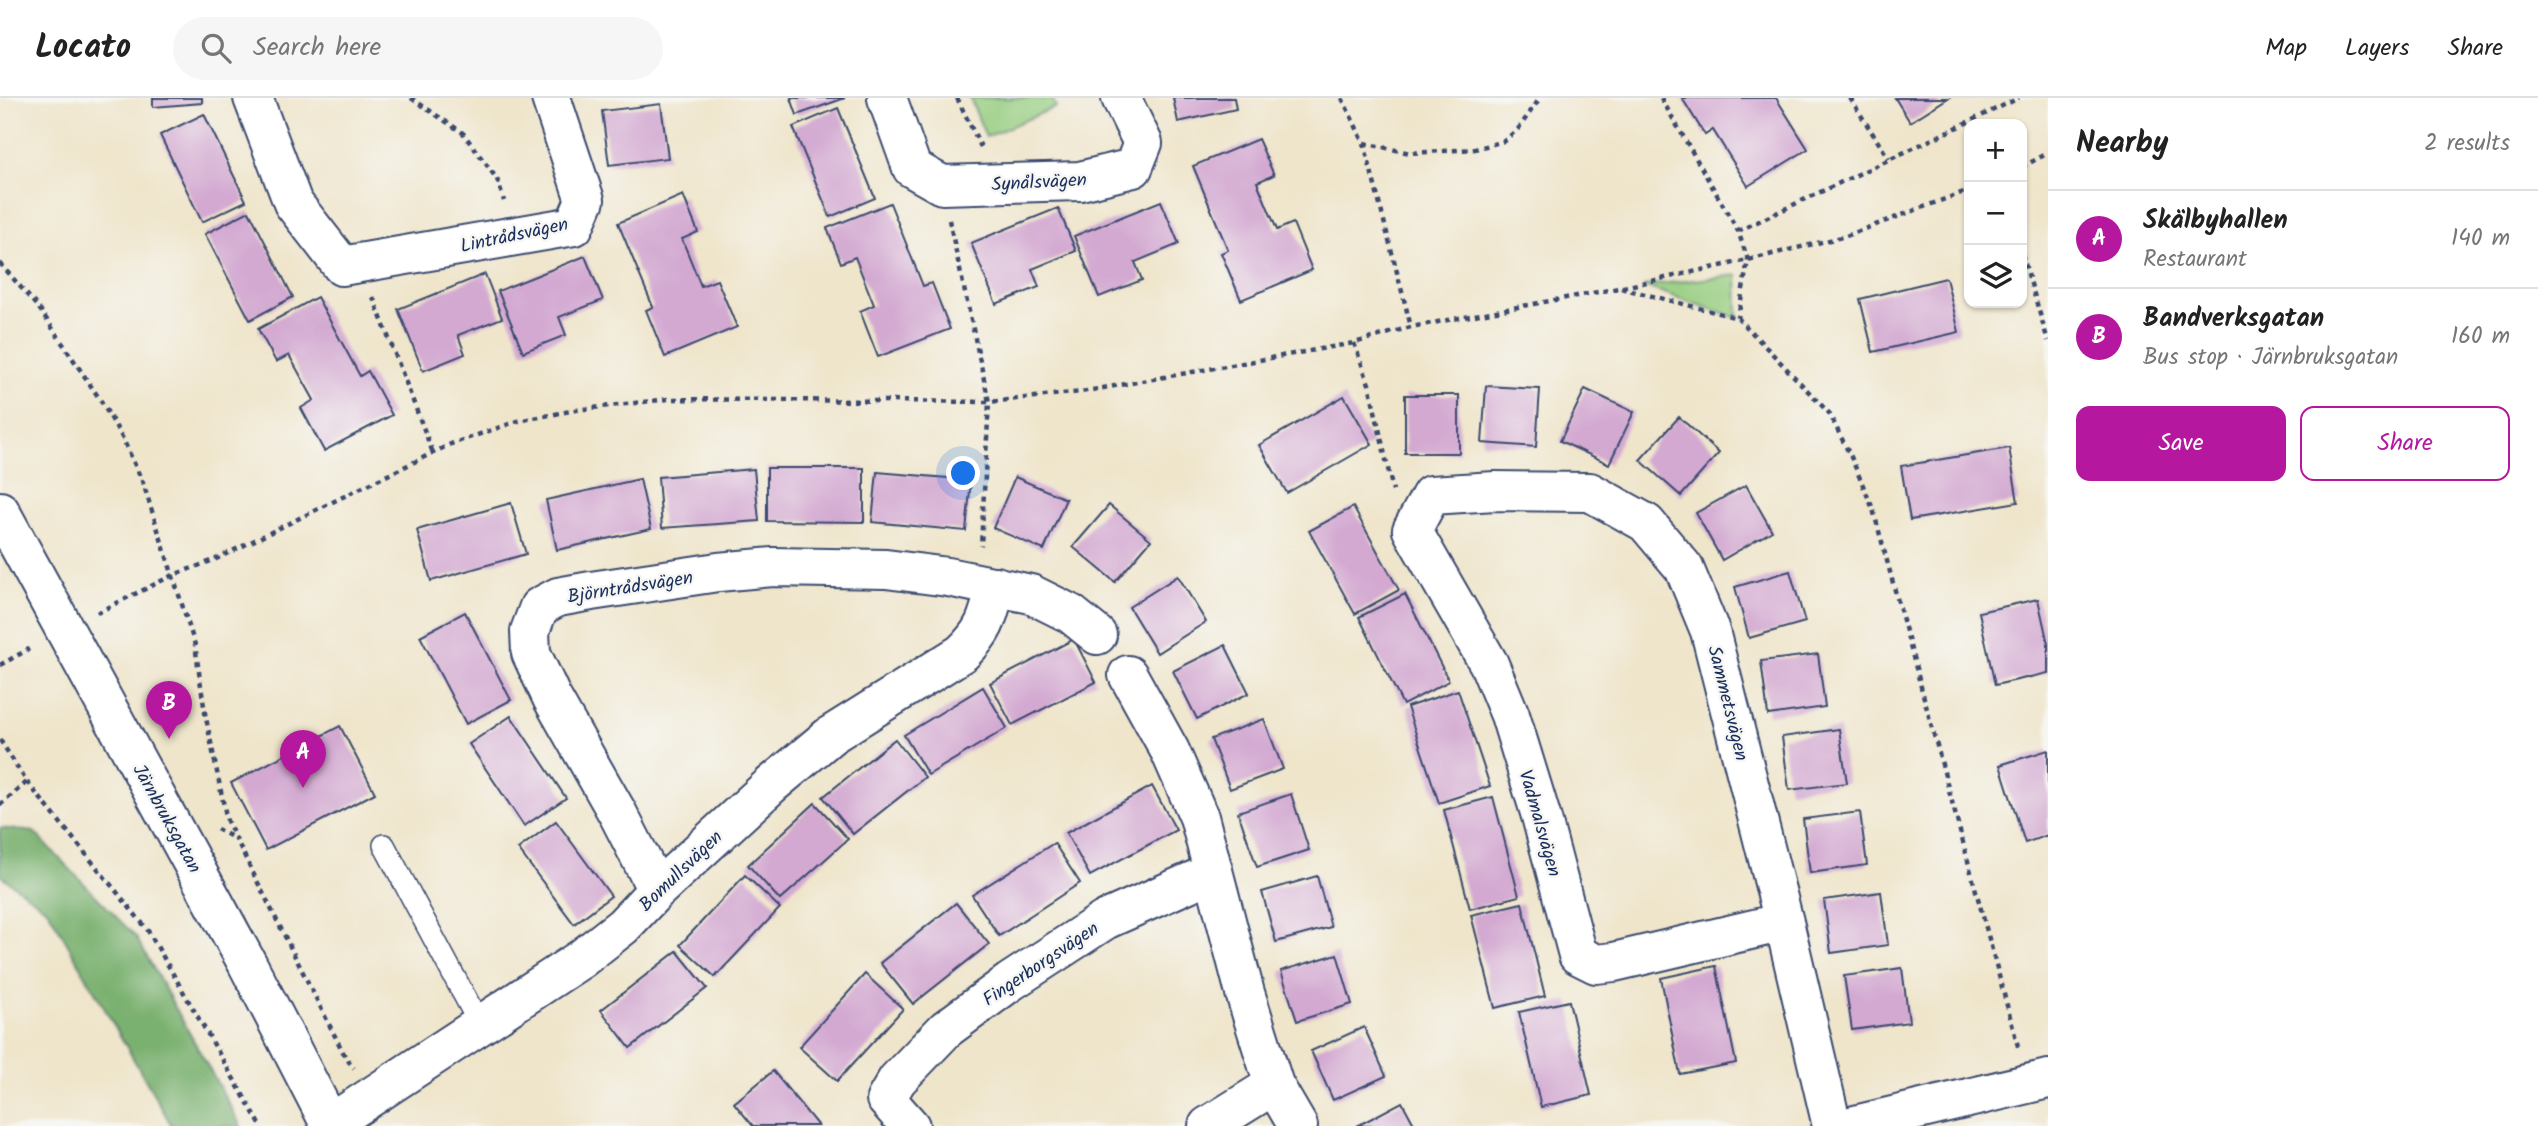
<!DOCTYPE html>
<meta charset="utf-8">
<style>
body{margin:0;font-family:Kalam,sans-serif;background:#f6f6f6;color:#222}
.controls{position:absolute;right:21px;top:21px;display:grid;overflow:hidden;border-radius:14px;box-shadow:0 2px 5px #0004}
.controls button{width:63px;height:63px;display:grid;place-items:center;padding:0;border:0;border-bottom:2px solid #e0e0e0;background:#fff;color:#222;font:35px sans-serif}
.you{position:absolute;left:964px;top:376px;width:24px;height:24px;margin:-18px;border:5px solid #fff;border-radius:50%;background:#1a73e8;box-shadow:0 0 0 10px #1a73e833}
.badge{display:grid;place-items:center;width:46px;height:46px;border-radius:50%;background:#b5179e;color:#fff;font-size:23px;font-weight:700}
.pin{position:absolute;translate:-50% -58px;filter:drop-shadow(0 2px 4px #0008)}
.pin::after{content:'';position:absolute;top:37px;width:24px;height:21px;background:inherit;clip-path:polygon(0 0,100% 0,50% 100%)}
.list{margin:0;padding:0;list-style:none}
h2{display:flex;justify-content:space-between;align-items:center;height:91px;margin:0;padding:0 28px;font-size:30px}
h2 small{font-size:23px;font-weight:400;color:#767676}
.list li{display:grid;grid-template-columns:46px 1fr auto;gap:21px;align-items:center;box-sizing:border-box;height:98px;padding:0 28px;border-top:2px solid #e0e0e0}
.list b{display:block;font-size:26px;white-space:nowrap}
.list p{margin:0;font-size:23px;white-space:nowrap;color:#767676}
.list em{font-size:23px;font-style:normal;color:#767676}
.actions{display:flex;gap:14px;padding:21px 28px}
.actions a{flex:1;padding:16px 0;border:2px solid #b5179e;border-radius:14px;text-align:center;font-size:24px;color:#b5179e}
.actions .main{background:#b5179e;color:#fff}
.icon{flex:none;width:38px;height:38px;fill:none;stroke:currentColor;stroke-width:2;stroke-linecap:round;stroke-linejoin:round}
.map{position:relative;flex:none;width:2048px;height:1028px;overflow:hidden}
header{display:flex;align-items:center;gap:42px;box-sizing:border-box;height:98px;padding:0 35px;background:#fff;border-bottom:2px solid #e0e0e0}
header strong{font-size:33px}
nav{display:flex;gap:38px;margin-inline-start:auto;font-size:24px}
.search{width:490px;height:63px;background:#f6f6f6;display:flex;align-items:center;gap:18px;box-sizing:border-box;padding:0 24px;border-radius:38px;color:#767676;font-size:26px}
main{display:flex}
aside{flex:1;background:#fff}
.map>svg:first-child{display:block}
.green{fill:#98ce81;stroke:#5a7e70;stroke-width:2}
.forest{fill:#7ab16f;stroke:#4a7066;stroke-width:2}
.building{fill:#d3a9d1}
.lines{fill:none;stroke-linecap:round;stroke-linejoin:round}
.lane-casing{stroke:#3b4a6e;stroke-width:24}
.street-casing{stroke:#3b4a6e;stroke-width:42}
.secondary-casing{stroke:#3b4a6e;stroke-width:42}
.path{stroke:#3b4a6e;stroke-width:4.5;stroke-dasharray:5 5;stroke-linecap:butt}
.lane{stroke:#fff;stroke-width:21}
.street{stroke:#fff;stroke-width:38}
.secondary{stroke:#fff;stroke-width:38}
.labels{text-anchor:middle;stroke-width:5;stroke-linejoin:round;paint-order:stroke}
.street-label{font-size:19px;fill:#1b2f5e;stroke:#f6f6f2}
</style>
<header>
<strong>Locato</strong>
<div class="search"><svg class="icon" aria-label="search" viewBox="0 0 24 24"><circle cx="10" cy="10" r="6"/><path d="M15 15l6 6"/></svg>Search here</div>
<nav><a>Map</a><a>Layers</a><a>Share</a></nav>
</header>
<main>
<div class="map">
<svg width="2048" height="1028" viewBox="0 0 2048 1028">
<rect width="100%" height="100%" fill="#f6f6f2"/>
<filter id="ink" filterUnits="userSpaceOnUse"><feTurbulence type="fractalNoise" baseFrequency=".0143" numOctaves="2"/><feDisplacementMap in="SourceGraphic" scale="14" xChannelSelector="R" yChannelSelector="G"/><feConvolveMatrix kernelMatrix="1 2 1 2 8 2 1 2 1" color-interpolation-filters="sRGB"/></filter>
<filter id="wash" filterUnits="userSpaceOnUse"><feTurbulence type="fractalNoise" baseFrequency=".00686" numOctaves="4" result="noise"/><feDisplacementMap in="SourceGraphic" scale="28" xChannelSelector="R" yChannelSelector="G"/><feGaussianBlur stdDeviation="1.57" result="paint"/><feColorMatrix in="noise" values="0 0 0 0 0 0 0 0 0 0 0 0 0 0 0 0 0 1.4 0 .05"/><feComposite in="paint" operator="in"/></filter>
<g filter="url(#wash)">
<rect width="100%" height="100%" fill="#efe5cb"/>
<g class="green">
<path d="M970,0H1052L1056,9L986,39Z"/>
<path d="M1737,177L1738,220L1643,188Z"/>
</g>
<path class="forest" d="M0,730L34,734L136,839L241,1028H172L48,812L0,777Z"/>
<g id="blocks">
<g class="building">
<path d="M153,0H202V5L153,9Z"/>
<path d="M791,0H845L797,17Z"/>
<path d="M1173,0H1234L1236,11L1178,24Z"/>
<path d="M1682,0H1776L1808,51L1748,88L1713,32L1705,37Z"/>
<path d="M1895,0H1948L1910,24Z"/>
<path d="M661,6L668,60L609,67L602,13Z"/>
<path d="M838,10L875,100L830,119L793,29Z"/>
<path d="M204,16L246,103L202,124L160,37Z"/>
<path d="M1258,41L1274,77L1257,84L1277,132L1293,125L1312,172L1241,202L1221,155L1228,152L1193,68Z"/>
<path d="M683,97L698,134L682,141L701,188L717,182L737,229L665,259L646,212L653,209L618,125Z"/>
<path d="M1161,103L1179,146L1135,164L1142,182L1099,199L1074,138Z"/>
<path d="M890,105L923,188L932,185L950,231L878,259L860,213L874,207L855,159L841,165L827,130Z"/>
<path d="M1058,110L1076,153L1032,171L1039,189L996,206L971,145Z"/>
<path d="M249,113L293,199L250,222L205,136Z"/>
<path d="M585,158L603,202L559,219L566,237L523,254L498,193Z"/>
<path d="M485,176L502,220L458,237L465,256L423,273L398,211Z"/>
<path d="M1946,180L1959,234L1873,254L1860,201Z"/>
<path d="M317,199L360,278L368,273L392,317L324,353L301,310L314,302L289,257L276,264L258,231Z"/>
<path d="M1486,288L1540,291L1536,349L1482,345Z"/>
<path d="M1585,291L1634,314L1609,366L1560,343Z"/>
<rect x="1405" y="297" width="54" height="58"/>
<path d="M1344,298L1372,346L1287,395L1259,347Z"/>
<path d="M1679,319L1719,355L1681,398L1640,362Z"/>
<path d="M2009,350L2018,404L1910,422L1901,368Z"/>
<path d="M767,370H864V424L767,423Z"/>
<path d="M754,371L759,423L662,430L658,379Z"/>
<path d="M877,374L971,382L966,433L872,424Z"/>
<path d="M1015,379L1066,401L1044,452L993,430Z"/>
<path d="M640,381L651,431L557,452L546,402Z"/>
<path d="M1746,387L1772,433L1722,462L1696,415Z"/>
<path d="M511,405L526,456L431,483L417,432Z"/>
<path d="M1109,407L1151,442L1115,484L1073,449Z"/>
<path d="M1353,409L1399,492L1355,516L1309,433Z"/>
<path d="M1790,473L1805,524L1749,540L1735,489Z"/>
<path d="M1178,478L1206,524L1157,555L1129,509Z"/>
<path d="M1405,496L1449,583L1403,607L1359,519Z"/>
<path d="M2038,501L2048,546V575L1995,587L1979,514Z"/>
<path d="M465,514L511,602L466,626L420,538Z"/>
<path d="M1074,541L1096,584L1012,627L990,585Z"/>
<path d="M1225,547L1249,595L1197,621L1173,573Z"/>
<path d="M1818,556L1825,609L1768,617L1761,563Z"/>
<path d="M983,589L1007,630L928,677L904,637Z"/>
<path d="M1458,592L1490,688L1439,705L1407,609Z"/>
<path d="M511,618L566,700L524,728L469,646Z"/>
<path d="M1264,621L1283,671L1230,691L1211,641Z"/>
<path d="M340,628L375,695L266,752L231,685Z"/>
<path d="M1839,631L1847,685L1789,692L1782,639Z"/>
<path d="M895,641L925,679L853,736L823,699Z"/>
<path d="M2048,652V737L2025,745L2000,667Z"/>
<path d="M1152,688L1176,732L1090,778L1066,735Z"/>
<path d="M1291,696L1309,752L1257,769L1238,714Z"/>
<path d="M1493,699L1519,798L1470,811L1444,712Z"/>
<path d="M815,705L848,741L780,802L748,767Z"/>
<path d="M1860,714L1867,767L1810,775L1803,721Z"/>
<path d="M556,723L611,798L574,826L518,751Z"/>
<path d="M1054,745L1080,785L999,838L972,797Z"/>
<path d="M745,777L780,810L715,879L680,847Z"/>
<path d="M1317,778L1331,829L1276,844L1262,794Z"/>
<path d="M1881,794L1888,847L1831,855L1824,802Z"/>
<path d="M956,805L989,846L913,906L880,865Z"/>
<path d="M1522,805L1545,898L1495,910L1471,817Z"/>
<path d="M677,853L707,890L630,950L601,912Z"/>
<path d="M1337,856L1352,906L1297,923L1281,873Z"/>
<path d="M1716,868L1736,965L1680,976L1661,880Z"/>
<path d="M1902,870L1909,924L1852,932L1844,878Z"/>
<path d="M865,876L903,911L837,983L799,949Z"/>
<path d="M1569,903L1591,997L1541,1009L1519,914Z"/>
<path d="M1364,929L1386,978L1333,1002L1311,953Z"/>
<path d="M773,973L818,1028H753L734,1005Z"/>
<path d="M1402,1004L1415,1028H1357Z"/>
</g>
</g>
</g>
<g filter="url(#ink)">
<use href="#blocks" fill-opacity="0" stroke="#3b4a6e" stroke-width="2"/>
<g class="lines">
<defs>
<path id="lane" d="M384,747L480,927"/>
<g id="street">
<path d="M253,0L293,105L342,168L574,128L585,102L551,0"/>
<path d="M887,0L912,70L942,87L1080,83L1133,70L1143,45L1121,0"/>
<path d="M1128,577L1170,653L1199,719L1245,895L1274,987L1298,1028"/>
<path d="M657,792L618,716L552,600L531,555L530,533L539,509L558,499L591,493L718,474L773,469L886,471L948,479L1031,496L1071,516L1097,537"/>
<path d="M1784,824L1614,864L1596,866L1578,857L1541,718L1510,617L1489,566L1412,432L1431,397L1495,393L1590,394L1646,425L1684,470L1710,533L1784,824L1832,1028"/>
<path d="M330,1026L581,861L623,828L657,792L771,687L831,637L962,555C986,532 988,519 996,488"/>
<path d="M910,1028L886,1001L897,982L946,931L1010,884L1105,822L1213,774"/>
<path d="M1208,1028L1274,987"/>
<path d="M1851,1028L2048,981"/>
</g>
<path id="secondary" d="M0,413L247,865L331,1028"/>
</defs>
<use href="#lane" class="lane-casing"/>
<use href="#street" class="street-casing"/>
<use href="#secondary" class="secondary-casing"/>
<g class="path">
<path d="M411,0L463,35L497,81L504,103"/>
<path d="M957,0L981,49"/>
<path d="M1342,0L1364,45L1411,229"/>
<path d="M1661,0L1738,133L1748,162L1738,220"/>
<path d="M1850,0L1889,61"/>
<path d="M1364,45L1410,55L1475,51L1504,43L1519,30L1540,0"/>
<path d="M2022,69L2048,55"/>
<path d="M949,122L989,304L981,448"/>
<path d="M1738,133L2019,0"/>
<path d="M2022,156L2048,243"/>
<path d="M0,165L41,213L101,303L123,341L143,385L195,547L205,615L227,723L346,960L354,970"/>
<path d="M1621,190L1738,220L1829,315L1851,359L1873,411L2019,952"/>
<path d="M373,199L433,355"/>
<path d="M1354,245L1369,286L1393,393"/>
<path d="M97,515L171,478L214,462L451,346L518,323L576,312L668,301L989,304L1081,294L1354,245L1411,229L1619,190L1748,162L1846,138L1969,92"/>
<path d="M0,567L29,551"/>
<path d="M0,642L27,684L147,831L261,1028"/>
<path d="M0,707L27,684"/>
<path d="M217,731L234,740"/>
</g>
<use href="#lane" class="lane"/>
<use href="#street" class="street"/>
<use href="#secondary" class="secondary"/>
</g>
</g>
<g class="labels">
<g class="street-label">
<text transform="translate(1039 83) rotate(-3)" y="7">Synålsvägen</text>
<text transform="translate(514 136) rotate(-12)" y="7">Lintrådsvägen</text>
<text transform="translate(630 488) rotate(-9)" y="7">Björntrådsvägen</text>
<text transform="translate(1729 605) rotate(76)" y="7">Sammetsvägen</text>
<text transform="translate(168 720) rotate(61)" y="7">Järnbruksgatan</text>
<text transform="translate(1541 725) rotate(74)" y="7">Vadmalsvägen</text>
<text transform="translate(680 772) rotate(-44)" y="7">Bomullsvägen</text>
<text transform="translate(1040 865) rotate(-34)" y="7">Fingerborgsvägen</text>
</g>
</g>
</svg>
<div class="controls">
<button>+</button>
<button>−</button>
<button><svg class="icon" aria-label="layers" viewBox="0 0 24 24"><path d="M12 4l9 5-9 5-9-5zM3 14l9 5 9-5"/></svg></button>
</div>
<div class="you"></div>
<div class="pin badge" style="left:303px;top:690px">A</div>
<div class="pin badge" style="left:169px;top:641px">B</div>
</div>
<aside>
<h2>Nearby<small>2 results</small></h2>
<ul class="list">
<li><span class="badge">A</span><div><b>Skälbyhallen</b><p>Restaurant</p></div><em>140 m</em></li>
<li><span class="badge">B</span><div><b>Bandverksgatan</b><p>Bus stop · Järnbruksgatan</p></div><em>160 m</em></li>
</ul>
<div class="actions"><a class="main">Save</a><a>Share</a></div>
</aside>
</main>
